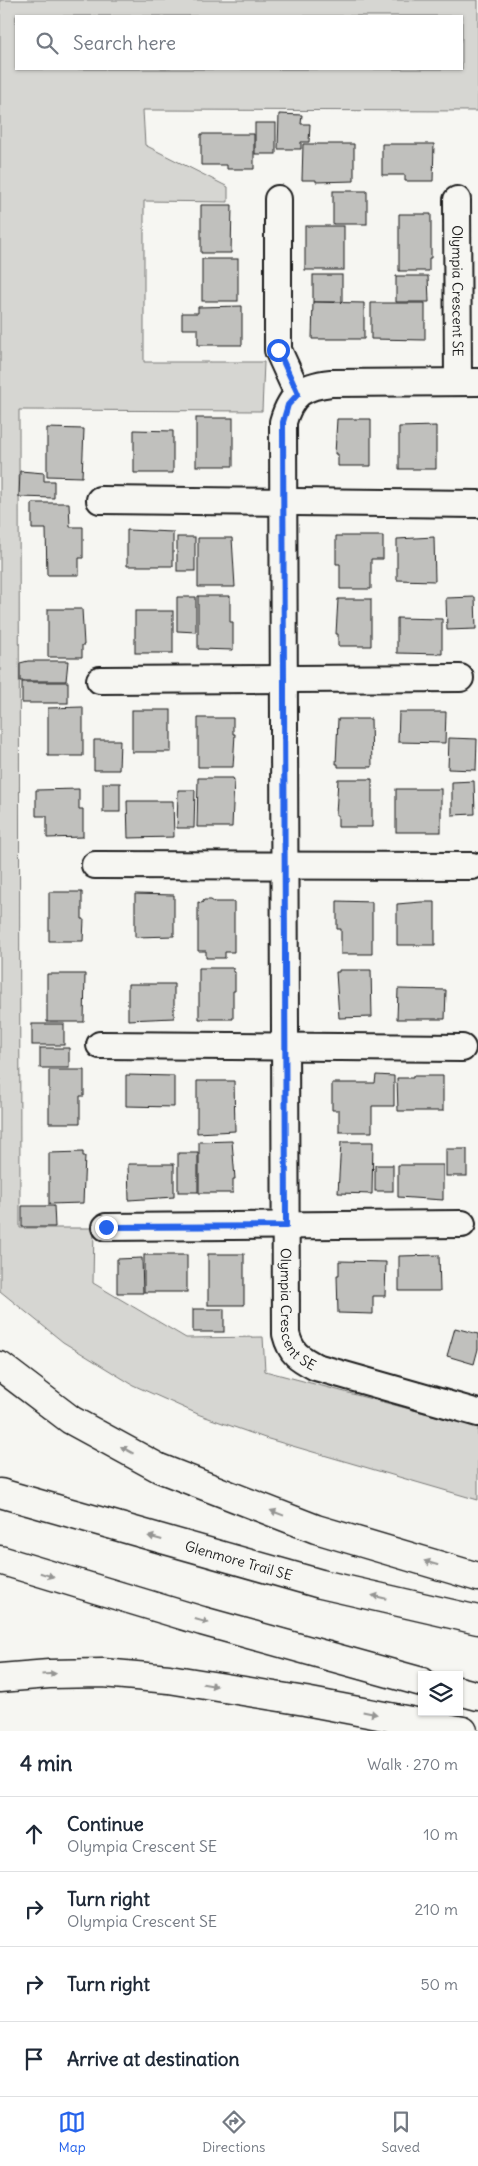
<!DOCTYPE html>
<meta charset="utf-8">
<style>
body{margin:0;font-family:Delius,sans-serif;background:#f6f6f7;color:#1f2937}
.controls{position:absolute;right:15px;bottom:15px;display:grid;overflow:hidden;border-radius:0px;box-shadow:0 1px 4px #0004}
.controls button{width:45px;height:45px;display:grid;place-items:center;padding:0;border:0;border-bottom:1px solid #e0e1e3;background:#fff;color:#1f2937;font:25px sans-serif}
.stop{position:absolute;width:15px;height:15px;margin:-11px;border:4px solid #2563eb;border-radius:50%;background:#fff}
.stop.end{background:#2563eb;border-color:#fff;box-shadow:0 1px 5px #0008}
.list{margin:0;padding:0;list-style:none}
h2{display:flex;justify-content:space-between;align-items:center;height:65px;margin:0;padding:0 20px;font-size:21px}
h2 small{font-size:16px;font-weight:400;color:#747a83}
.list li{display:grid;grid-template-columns:32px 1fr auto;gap:15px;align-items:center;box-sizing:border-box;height:75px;padding:0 20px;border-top:1px solid #e0e1e3}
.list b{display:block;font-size:19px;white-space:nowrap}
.list p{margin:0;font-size:16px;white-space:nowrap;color:#747a83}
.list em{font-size:16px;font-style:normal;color:#747a83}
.icon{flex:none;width:28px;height:28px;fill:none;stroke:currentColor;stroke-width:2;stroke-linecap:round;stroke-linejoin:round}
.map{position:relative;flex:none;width:478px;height:1731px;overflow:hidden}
.search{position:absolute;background:#fff;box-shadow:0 1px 4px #0004;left:15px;right:15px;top:15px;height:55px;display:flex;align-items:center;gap:12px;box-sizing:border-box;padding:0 18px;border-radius:0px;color:#747a83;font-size:19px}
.sheet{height:365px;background:#fff}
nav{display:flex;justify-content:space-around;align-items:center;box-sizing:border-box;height:70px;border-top:1px solid #e0e1e3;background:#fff;font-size:14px;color:#747a83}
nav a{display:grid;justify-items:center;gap:2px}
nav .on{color:#2563eb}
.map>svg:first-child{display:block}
.green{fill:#d6d6d2;stroke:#797977;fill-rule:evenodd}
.building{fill:#c0c0bd;stroke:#1c1c1c}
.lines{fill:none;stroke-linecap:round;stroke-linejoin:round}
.minor-casing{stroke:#1c1c1c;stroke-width:30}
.highway-casing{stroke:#1c1c1c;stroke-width:31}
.minor{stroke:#f6f6f2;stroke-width:26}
.highway{stroke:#f6f6f2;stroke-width:28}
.oneway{fill:#949492}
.route{stroke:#2563eb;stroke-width:6}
.labels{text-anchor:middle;stroke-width:4.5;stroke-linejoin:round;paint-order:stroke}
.street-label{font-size:14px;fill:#1c1c1c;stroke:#f6f6f2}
</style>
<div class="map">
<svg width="478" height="1731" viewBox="0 0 478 1731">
<rect width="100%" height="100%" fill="#f6f6f2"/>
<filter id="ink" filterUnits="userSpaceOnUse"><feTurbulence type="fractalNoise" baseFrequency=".02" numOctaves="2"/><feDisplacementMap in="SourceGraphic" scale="10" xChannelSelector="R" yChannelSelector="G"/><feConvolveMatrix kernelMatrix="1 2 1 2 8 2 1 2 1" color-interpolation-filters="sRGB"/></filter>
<g filter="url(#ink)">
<path class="green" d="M0,0H478V111L143,110L145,145L228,187V202L144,201V362H264L262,411L19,410L20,1228H94L93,1283L186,1338L263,1337L265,1371L478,1427V1500L265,1438L200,1415L133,1385L63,1342L0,1291ZM16,16H462V69H16Z"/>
<g class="building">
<path d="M279,114L302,115L301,124H310L309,142H301V149H278Z"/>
<rect x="255" y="123" width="21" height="31"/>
<path d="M201,134H254V169H227V165H201Z"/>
<path d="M303,144H354V181L316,182V180H302Z"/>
<path d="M382,144H434L433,181H405V175H382Z"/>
<rect x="333" y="191" width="34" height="33"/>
<path d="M201,205H232L231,253H201Z"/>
<path d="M399,214H431V258H429V271H399Z"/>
<rect x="305" y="226" width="39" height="44"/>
<rect x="202" y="259" width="36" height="42"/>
<rect x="313" y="275" width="29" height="27"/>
<path d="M396,276H428L429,302H396Z"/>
<path d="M313,302L364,303V339H312Z"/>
<path d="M371,303H425V340L371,339Z"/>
<path d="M242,306V345H198V329H182V313H198V307Z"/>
<rect x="196" y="418" width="37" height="48"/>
<path d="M337,419H371V466H338V454H335Z"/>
<path d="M436,426V469H399V427Z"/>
<path d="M47,428L84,429L82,477L47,476Z"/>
<path d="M134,430L173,431V473H134Z"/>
<path d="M20,471L44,473V481H54V498L19,497Z"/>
<path d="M32,503H69L70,527H83V558H79V575H47L46,529H32Z"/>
<path d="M127,530L173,532V566H127Z"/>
<path d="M336,536H383V559H371V589H340V564H336Z"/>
<rect x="177" y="537" width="18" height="34"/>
<path d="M434,537L435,581L397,580V539Z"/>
<path d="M198,538H232L235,587H198Z"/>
<path d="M198,596H230V622H233V650L198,649Z"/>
<path d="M177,597H196V632L177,631Z"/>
<path d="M475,597L476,629L447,630L446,598Z"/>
<path d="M338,599H371V646H338V634H336Z"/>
<path d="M48,609H82L84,645H82V657H48Z"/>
<rect x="135" y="611" width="38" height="42"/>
<path d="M397,618L442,619V654L397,653Z"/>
<path d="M28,661H68L66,681H20V663Z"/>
<rect x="22" y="682" width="46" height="21"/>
<path d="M83,707V756H48V708Z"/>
<rect x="132" y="710" width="39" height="42"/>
<path d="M399,712H446L445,743L398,742Z"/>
<path d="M198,718H233V734H235L233,767H198Z"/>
<path d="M338,719H371L372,767H338V764H336Z"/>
<path d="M449,738L477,739L476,770L448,769Z"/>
<path d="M94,740H120L119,770H94Z"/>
<path d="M198,778H233L234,781L232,827H197Z"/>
<path d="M338,779H372V827H338V815H336Z"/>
<path d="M474,781L475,814L452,815V782Z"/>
<rect x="103" y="783" width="17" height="29"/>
<path d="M79,789V809H83V837L47,838V816H36V790Z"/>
<rect x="396" y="789" width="45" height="43"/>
<path d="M178,790H195L194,828H177Z"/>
<path d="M127,801H173L174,837L128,838Z"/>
<path d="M49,892H82V919H84L83,941H49Z"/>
<path d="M135,894L174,895V936L135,937Z"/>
<path d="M204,900H211L214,902H234V952H225V958H206V951H198V902L202,903Z"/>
<path d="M337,901L372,902V954H341V929H337Z"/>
<path d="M421,902H435V945H397V904Z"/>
<path d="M199,968H233V972H235V991H233V1019H199Z"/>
<path d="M339,970H371L372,1017L339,1018L336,972H339Z"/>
<path d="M47,974H85L84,1022H47Z"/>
<path d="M128,984H174V1018L128,1020Z"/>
<path d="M398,989L446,990L445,1019H397Z"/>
<rect x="32" y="1024" width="32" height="21"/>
<rect x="40" y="1048" width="29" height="20"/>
<path d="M49,1070H84V1096H80V1123H49Z"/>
<path d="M126,1075L174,1076V1107L126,1106Z"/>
<path d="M376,1075L394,1076V1106H372V1132H339V1110H332V1083H375Z"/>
<path d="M413,1076H443V1111H398L397,1078H413Z"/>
<path d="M197,1081H234L235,1131L197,1133Z"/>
<path d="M232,1141L235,1179H233V1193H199V1142Z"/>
<path d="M341,1142H373L372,1194L338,1193Z"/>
<rect x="446" y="1149" width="21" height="27"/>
<path d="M83,1152V1156H85L83,1203L49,1204V1153Z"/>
<rect x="178" y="1153" width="20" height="39"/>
<path d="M128,1164H174V1197L129,1200Z"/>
<rect x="375" y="1165" width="18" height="26"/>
<path d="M398,1165H443V1200L398,1197Z"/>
<path d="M22,1206H54L55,1227H22Z"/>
<rect x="208" y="1254" width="36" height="51"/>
<rect x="144" y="1255" width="43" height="37"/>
<path d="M439,1255L440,1291H399V1256Z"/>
<path d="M142,1258L143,1293H117V1259Z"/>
<path d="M339,1261L386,1262L385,1296H373V1314L338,1313L337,1275H339Z"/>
<rect x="193" y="1309" width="31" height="23"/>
<path d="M455,1328L478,1334V1349L474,1364L447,1356Z"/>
</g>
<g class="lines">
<defs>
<g id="minor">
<path d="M278,199V350L298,394"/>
<path id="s1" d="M457,200L458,382"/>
<path id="s2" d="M478,382L331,383C303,386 291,394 283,422L286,1334C291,1354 299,1358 316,1367L478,1413"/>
<path d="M100,500L478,504"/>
<path d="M100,680L460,678"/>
<path d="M95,865L472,866"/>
<path d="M100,1045L462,1048"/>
<path d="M106,1227L462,1224"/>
</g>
<g id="highway">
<path d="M0,1366L71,1420L159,1468L316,1529L478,1577"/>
<path id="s3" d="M0,1493L321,1584L478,1620"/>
<path d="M0,1560L202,1621L422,1682"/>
<path d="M0,1678L49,1674L103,1673L169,1679L305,1701L463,1731"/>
<path d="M459,1691L478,1696"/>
</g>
</defs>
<use href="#minor" class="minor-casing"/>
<use href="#highway" class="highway-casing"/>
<use href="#minor" class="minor"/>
<use href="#highway" class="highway"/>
</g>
<defs><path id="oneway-solid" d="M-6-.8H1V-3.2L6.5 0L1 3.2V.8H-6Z" transform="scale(1.25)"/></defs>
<g class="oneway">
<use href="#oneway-solid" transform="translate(127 1450) rotate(-151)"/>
<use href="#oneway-solid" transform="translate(277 1513) rotate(-159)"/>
<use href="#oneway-solid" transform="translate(155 1538) rotate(-165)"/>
<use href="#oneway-solid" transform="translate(431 1563) rotate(-163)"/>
<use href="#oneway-solid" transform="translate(47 1575) rotate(17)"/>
<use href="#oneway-solid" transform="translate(379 1597) rotate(-167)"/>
<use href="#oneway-solid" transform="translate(202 1621) rotate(16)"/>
<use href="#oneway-solid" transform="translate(49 1674) rotate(-3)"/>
<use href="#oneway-solid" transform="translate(210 1685) rotate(9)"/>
<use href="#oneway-solid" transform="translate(370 1713) rotate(11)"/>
</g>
</g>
<g class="lines" filter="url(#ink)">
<path class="route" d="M106,1227L286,1226L283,422L288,405L298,394L278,350"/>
</g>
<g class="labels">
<g class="street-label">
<text dy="5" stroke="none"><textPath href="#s1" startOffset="91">Olympia Crescent SE</textPath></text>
<text dy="5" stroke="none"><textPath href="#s2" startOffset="1106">Olympia Crescent SE</textPath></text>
<text dy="5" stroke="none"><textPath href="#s3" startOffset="248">Glenmore Trail SE</textPath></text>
</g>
</g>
</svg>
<div class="controls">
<button><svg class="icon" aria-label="layers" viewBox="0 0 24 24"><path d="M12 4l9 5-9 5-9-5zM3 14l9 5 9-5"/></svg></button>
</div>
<div class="stop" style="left:278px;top:350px"></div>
<div class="stop end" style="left:106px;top:1227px"></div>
<div class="search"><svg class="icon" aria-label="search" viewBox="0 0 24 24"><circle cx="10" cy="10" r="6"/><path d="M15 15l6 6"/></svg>Search here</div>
</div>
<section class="sheet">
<h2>4 min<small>Walk · 270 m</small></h2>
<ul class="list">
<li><svg class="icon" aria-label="ahead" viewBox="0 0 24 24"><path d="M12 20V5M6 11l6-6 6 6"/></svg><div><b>Continue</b><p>Olympia Crescent SE</p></div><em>10 m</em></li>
<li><svg class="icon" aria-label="right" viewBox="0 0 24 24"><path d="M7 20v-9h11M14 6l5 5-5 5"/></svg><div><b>Turn right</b><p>Olympia Crescent SE</p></div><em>210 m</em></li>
<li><svg class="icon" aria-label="right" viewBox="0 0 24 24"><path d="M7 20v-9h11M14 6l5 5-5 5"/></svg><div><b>Turn right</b></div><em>50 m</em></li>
<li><svg class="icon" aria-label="arrive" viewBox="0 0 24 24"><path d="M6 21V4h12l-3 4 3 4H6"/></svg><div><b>Arrive at destination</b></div></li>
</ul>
</section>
<nav>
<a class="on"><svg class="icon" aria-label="map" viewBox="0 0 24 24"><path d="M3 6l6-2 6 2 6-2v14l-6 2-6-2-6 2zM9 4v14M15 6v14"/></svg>Map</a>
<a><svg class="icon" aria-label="directions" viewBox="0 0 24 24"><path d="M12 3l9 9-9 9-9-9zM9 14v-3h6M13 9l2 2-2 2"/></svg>Directions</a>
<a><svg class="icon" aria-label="saved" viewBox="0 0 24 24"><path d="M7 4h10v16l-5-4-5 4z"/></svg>Saved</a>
</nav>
